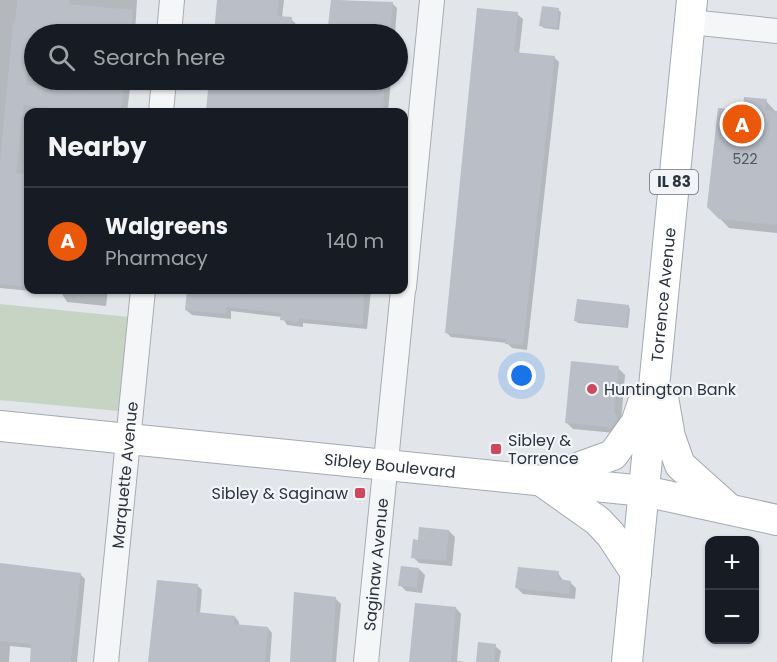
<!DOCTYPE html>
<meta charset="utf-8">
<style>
body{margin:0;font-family:Poppins,sans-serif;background:#242831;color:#f1f3f6}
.controls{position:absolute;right:18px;bottom:18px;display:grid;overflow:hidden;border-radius:12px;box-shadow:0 2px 4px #0004}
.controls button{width:54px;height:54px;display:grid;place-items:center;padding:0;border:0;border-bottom:2px solid #363941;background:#171b24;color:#f1f3f6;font:30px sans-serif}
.you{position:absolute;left:522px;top:376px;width:21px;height:21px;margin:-15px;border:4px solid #fff;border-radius:50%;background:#1a73e8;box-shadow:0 0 0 9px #1a73e833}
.badge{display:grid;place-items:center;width:39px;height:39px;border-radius:50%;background:#ea580c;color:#fff;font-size:20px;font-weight:700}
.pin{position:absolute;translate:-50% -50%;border:3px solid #fff;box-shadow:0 2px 6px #0006}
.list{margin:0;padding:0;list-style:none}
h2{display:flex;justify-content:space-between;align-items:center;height:78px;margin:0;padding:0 24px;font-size:26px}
h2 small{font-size:20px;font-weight:400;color:#9ea1a6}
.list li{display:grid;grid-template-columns:39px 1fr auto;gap:18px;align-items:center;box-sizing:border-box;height:108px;padding:0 24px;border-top:2px solid #363941}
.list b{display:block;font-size:22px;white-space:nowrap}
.list p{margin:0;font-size:20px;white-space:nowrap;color:#9ea1a6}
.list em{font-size:20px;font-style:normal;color:#9ea1a6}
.icon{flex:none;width:33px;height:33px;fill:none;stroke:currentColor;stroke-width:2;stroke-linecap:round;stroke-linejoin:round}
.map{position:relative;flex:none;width:777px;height:662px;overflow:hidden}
.search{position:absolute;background:#171b24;box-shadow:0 2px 4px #0004;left:24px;top:24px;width:384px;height:66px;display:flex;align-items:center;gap:15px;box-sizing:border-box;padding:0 21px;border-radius:33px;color:#9ea1a6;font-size:22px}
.panel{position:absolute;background:#171b24;box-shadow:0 2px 4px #0004;left:24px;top:108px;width:384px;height:186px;border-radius:12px}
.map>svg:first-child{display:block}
.green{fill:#c7d4c3}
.shadow{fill:#0003}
.building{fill:#b9bec7}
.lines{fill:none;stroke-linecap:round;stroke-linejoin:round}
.minor-casing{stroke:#a7acb4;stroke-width:26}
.major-casing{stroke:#a1aab6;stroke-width:32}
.minor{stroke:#f5f6f8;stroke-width:24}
.major{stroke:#fff;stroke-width:30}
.poi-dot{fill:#cd495e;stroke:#f2f4f7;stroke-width:2}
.labels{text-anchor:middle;stroke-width:4.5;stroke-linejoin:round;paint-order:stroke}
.number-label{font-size:14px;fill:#4e5663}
.shield{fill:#f2f4f7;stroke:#666d78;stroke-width:1.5}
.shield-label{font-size:15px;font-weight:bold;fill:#2a3342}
.street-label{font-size:16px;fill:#2a3342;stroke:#f2f4f7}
.poi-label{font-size:16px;fill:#2a3342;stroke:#f2f4f7;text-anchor:start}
</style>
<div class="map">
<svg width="777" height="662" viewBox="0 0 777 662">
<rect width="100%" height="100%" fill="#e2e5ea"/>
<path class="green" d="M0,304L129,317L118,411L0,400Z"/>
<g class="shadow">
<path d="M0,0H137L135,34H34V80H131L127,112H28V290H108L106,306L67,302L62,294L0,288Z"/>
<path d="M218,0H284L282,18L291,19L296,24L295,30L329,34L332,0L392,3L397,8L395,34H214Z"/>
<path d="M558,10L561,12L559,30L544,28L541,26Z"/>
<path d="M517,14L523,19L519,54L554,57L559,62L527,350L512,348L507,343L451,337L446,332Z"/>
<path d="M210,80H391L388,112H302L303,107L254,102L252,112H206Z"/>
<path d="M766,101L777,113V233L729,228L709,207Z"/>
<path d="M188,290H371L367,329L303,323V327L287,325L282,317L231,311V319L192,315L186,310Z"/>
<path d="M628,306L630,309L628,328L578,323L576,321Z"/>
<path d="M618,368L625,375L621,421L615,433L573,429L566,422Z"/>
<path d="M449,531L455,537L452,566L419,563L413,557Z"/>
<path d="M0,564L80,574L85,579L77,662H31L32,648L10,646L9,662H0Z"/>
<path d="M419,569L425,575L422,593L406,591L400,585Z"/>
<path d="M558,573L564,582H570L576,588L575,599L523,594L517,588Z"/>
<path d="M198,586L202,590L200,614L235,617L239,622V626L268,628L272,633L270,662H150Z"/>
<path d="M335,598L341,604L336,662H292Z"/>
<path d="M456,608L461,614L457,661L465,662H410Z"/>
<path d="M495,646L501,651L499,662H477Z"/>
</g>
<g class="building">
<path d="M17,0H69V4L133,10L131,31L65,25L64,34H31L26,85L82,91L83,80H125L121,112H80L24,105L16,173L28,174V287L0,284V162L13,23H15Z"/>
<path d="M217,0H279L277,16L292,17L290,34H214Z"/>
<path d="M331,0L393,2L390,34H327Z"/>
<path d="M542,6L559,8L557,28L539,26Z"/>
<path d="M477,8L518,12L514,52L555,56L523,345L505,344L506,339L445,333Z"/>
<path d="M209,80L270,85V80L303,83V80H385L383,112L319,108L318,112L292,109V112H206Z"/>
<path d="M744,97L767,99L765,110L777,111V225L719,219L707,207L718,108L743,110Z"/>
<path d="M187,290L248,295V290L284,293L285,290H364L363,325L298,318V322L280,320L281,313L227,307L226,314L185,310Z"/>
<path d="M577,299L629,305L626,327L574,321Z"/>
<path d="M571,361L619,366L614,412L618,418L610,430L607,427L565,423Z"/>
<path d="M419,527L449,530L446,561L411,558L413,539L418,540Z"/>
<path d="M0,563L81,573L71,662H30L31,644L0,641Z"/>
<path d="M401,566L419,568L417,588L398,586Z"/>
<path d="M518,567L559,571L558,579L571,581L569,594L515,588Z"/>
<path d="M157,580L198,584L196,612L235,616L234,624L268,627L265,662H148Z"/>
<path d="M294,592L336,597L332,662H290Z"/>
<path d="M415,603L456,607L451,662H409Z"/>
<path d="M478,642L496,644L494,662H476Z"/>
</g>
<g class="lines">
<defs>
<g id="minor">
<path d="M690,22L777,31"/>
<path d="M169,34L172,0"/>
<path d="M161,112L164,80"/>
<path d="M404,287L432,0"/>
<path id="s1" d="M106,662L143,290"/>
<path id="s2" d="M366,662L403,290"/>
</g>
<g id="major">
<path d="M663,397L670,437L680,465L728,508"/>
<path id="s3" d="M0,426L644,491L777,520"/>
<path d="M552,477L613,455L636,423L645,397"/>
<path d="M543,482L598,521L611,535L636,573"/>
<path id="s4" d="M627,662L692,0"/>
</g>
</defs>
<use href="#minor" class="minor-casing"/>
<use href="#major" class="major-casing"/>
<use href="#minor" class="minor"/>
<use href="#major" class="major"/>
</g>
<g class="poi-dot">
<circle cx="592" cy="389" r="6"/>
<rect x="490" y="443" width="12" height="12" rx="3"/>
<rect x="354" y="487" width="12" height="12" rx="3"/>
</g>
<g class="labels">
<g class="number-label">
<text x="745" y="164">522</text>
</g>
<rect class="shield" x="650" y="170" width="48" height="24" rx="4.5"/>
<g class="shield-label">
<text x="674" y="187">IL 83</text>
</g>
<g class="street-label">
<text dy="6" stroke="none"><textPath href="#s4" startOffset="369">Torrence Avenue</textPath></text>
<text dy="6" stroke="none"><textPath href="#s3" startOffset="392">Sibley Boulevard</textPath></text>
<text dy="6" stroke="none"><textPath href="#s1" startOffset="188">Marquette Avenue</textPath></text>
<text dy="6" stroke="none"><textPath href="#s2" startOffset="98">Saginaw Avenue</textPath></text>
</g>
<g class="poi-label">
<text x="604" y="395">Huntington Bank</text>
<text x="508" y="446">Sibley &amp;<tspan x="508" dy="18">Torrence</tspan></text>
<text x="348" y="499" text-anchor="end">Sibley &amp; Saginaw</text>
</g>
</g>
</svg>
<div class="controls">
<button>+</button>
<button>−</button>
</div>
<div class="you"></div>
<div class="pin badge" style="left:742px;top:124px">A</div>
<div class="search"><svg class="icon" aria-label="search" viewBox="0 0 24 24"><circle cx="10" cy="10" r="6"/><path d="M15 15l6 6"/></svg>Search here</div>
<section class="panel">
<h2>Nearby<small></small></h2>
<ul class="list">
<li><span class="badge">A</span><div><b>Walgreens</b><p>Pharmacy</p></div><em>140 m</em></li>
</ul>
</section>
</div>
